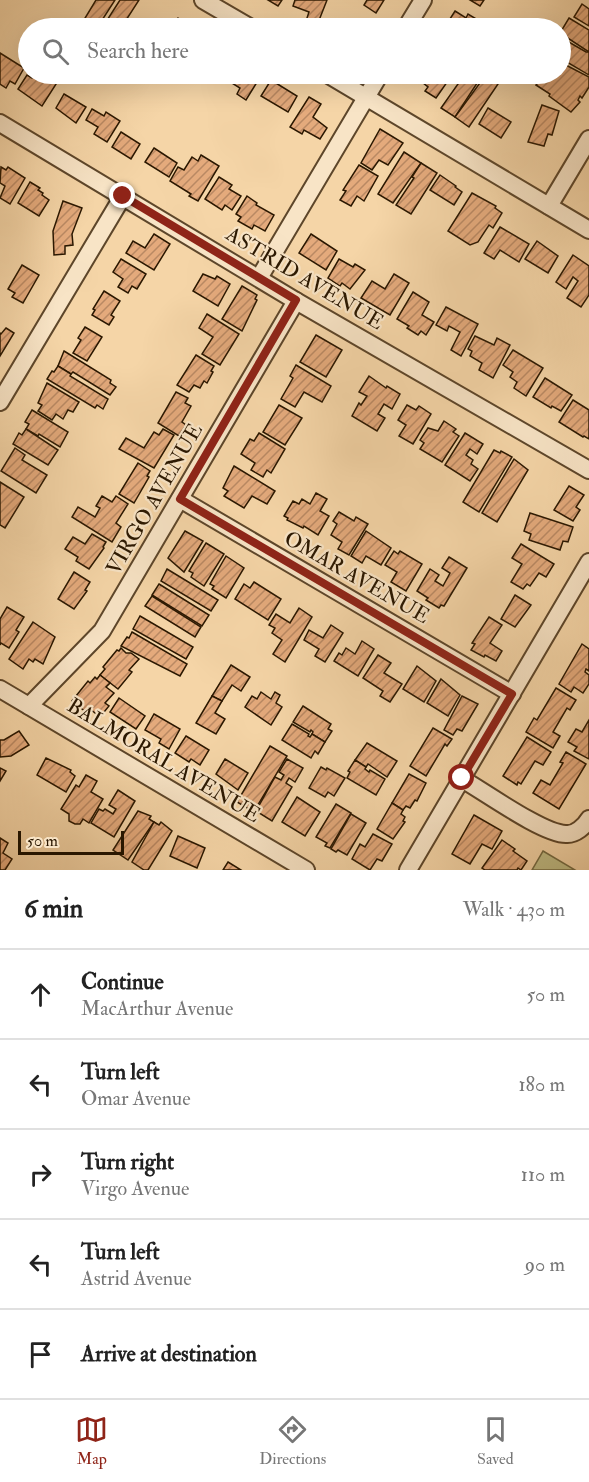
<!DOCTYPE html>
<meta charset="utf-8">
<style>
body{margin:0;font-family:"IM FELL Double Pica",serif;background:#f6f6f6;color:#222}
.scale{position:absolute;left:18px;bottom:15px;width:106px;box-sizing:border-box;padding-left:6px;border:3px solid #2a1700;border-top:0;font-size:16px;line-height:21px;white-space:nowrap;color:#2a1700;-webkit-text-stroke:4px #f8e4c6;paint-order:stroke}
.stop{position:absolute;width:18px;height:18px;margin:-14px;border:4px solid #8f2418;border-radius:50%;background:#fff}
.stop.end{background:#8f2418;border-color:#fff;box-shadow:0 2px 6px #0008}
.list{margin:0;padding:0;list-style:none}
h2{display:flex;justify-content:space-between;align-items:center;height:78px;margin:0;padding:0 24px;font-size:26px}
h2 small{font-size:20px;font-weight:400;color:#767676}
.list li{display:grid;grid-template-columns:39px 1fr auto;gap:18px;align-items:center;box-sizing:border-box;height:90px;padding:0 24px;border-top:2px solid #e0e0e0}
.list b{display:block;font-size:22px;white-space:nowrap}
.list p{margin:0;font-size:20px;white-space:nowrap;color:#767676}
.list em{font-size:20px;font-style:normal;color:#767676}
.icon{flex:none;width:33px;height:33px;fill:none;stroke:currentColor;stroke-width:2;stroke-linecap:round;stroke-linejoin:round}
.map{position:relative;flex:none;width:589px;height:870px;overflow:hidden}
.search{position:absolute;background:#fff;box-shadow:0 6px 24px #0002;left:18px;right:18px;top:18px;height:66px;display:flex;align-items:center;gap:15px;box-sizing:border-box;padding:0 21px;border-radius:33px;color:#767676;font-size:22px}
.sheet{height:528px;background:#fff}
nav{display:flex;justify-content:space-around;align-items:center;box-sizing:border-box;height:84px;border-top:2px solid #e0e0e0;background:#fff;font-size:16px;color:#767676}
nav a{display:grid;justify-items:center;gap:3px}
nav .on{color:#8f2418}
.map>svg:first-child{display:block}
.park{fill:#bfbc85;stroke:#746a42;stroke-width:1.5}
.building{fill:url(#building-hatch);stroke:#2a1700;stroke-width:1.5}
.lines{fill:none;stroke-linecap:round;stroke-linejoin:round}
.minor-casing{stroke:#5d462a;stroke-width:20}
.minor{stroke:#f8e4c6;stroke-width:16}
.route{stroke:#8f2418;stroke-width:8}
.labels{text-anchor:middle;stroke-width:4.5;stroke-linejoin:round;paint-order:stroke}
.street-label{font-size:21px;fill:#2a1700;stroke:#f8e4c6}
</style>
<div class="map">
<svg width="589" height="870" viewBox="0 0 589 870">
<defs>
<pattern id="building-hatch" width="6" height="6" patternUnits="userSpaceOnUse" patternTransform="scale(1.5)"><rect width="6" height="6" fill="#e4aa7c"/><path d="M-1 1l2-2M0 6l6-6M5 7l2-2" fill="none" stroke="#b98963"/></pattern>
</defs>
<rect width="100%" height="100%" fill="#f5d5a7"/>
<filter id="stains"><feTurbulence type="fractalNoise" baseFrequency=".00333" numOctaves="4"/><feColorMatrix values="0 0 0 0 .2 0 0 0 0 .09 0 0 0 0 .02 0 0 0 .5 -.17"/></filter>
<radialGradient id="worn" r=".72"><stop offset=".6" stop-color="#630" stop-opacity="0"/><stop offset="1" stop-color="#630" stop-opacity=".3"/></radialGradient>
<path class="park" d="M543,851L575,870H532Z"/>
<g class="building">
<path d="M96,0H115L97,28H79Z"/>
<path d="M120,0H139L121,28H102Z"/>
<path d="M268,0H282L278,6Z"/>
<path d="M295,0H327L316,28L304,27L309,12L293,6Z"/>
<path d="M367,0H384L376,13L364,5Z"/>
<path d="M470,0H484L480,6Z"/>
<path d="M582,4L589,9V26L574,17Z"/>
<path d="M455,11L466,18L468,14L478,20L473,28H458L448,22Z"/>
<path d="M178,18L190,26L189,28H171Z"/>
<path d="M569,18L589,30V52L560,33Z"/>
<path d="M560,37L586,52H589V75L560,58Z"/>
<path d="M0,53L24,68L15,84L10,81L6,88L0,84Z"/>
<path d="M560,62L589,77V87L582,98L580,96L578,100L580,102L571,112L549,96L550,94L536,85L537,84L529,79L530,77L525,74H560Z"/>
<path d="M35,74H47L58,81L42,106L18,89L27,75L32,78Z"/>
<path d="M230,74H262L246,100L237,94L240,88L227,80Z"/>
<path d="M420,74H444L450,78L436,98L425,91L428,87L417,78Z"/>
<path d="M465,74H483L455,117L441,108Z"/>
<path d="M485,76L498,84L469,127L455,117Z"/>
<path d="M271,80L297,96L288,112L261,96Z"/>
<path d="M64,94L86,107L76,123L56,108Z"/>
<path d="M309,97L321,104L313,117L327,128L320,139L304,130L302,134L290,127Z"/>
<path d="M542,105L559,111L552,135L548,134L544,146L528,142Z"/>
<path d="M488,108L511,122L501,138L479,124Z"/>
<path d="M92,109L104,116L106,112L120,121L107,142L94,134L98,127L86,120Z"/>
<path d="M380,129L403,143L388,165L379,160L372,170L361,163Z"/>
<path d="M121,132L140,144L131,159L112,147Z"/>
<path d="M154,148L177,163L169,177L145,162Z"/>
<path d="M404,152L421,163L393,203L378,194Z"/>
<path d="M201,155L219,166L198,201L189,196L191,194L170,181L178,167L184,170L192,157L198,161Z"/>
<path d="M421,163L437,173L411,214L396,205L414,178L412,177Z"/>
<path d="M359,165L378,176L364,201L357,196L351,206L340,200L346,191L343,190Z"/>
<path d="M1,167L6,170L8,167L25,178L10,204L0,198L5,186L0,183Z"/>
<path d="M440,175L456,186L455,187L462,192L454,205L430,190Z"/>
<path d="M219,177L232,185L229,189L241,196L232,210L225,205L222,210L205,199Z"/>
<path d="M30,182L40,188L38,190L43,193L42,195L49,200L39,216L18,203Z"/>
<path d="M472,193L496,206L495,208L502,213L493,228L489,225L478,242L470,245L448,231Z"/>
<path d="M247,196L257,203L256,205L274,215L265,231L254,225L252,229L238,221L241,217L236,214Z"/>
<path d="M63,201L82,208L72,234L73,245L65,246V254L54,255L53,231Z"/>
<path d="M500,227L529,244L519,262L500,250L494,259L484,253Z"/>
<path d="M154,234L170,244L154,270L126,253L133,241L145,248Z"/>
<path d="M311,234L337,251L326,270L299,253Z"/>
<path d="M537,241L558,256L548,273L525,259Z"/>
<path d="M573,255L589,266V295L581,307L567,298L578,281L573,277L566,289L556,282Z"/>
<path d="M121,259L146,274L137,289L132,286L128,293L118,287L123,279L113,272Z"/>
<path d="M339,259L353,267L355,264L365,270L350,289L342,283L340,286L328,278Z"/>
<path d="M22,265L39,275L23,303L12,297L15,293L8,289Z"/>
<path d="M203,274L215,279L217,276L230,284L218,306L193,291Z"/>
<path d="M394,274L409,283L390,315L361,298L372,281L385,289Z"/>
<path d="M242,286L257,295L255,299L257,300L242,331L222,319Z"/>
<path d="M104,291L120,301L111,315L114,317L109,325L92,315L95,310L93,309Z"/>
<path d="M413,292L429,302L422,315L434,322L426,335L421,331L418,335L407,328L409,326L397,319Z"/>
<path d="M446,307L478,324L461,356L451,350L460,332L449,326L447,331L436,325Z"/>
<path d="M207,314L239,334L220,365L202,354L213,337L199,328Z"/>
<path d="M85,327L102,337L87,361L73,353L81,340L78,338Z"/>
<path d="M6,328L14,333L0,356V333L1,334Z"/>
<path d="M316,335L342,350L326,377L300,362Z"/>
<path d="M475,336L494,345L497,338L510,345L493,378L479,370L482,363L470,356L472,351L468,349Z"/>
<path d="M513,350L543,368L526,396L514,388L517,382L510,377L513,372L503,365Z"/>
<path d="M64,351L111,380L110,383L116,387L110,395L73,372L71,374L58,366Z"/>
<path d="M196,355L214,366L211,371L213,372L207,383L204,381L200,388L194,385L189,392L177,385Z"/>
<path d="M296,365L331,386L322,402L304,392L295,407L281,399L293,378L290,376Z"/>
<path d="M58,366L71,374L70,376L108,399L103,409L97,405L95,408L47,379L52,371L54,372Z"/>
<path d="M369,376L386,388L387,386L400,394L392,409L384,404L378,414L385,418L377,431L352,416L359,403L361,405L367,396L359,392Z"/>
<path d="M545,378L572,395L561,411L552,406L551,408L533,397Z"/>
<path d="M47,383L79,402L73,412L68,410L63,419L56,414L52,420L38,411L42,405L38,403Z"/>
<path d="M176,392L188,398L185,403L191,406L182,422L186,425L179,436L158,423Z"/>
<path d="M573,400L589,410V439L584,436L583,437L559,422Z"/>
<path d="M279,405L302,418L285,445L263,432Z"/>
<path d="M407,405L416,410L419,406L431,414L413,444L399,436L406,425L398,420Z"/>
<path d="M32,410L68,432L60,447L39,434L38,436L26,429L29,424L25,422Z"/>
<path d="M444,421L456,429L453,432L459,436L442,462L420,449L424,443L420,440L428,428L438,431Z"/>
<path d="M26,429L58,450L48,465L13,444L19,433L22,435Z"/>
<path d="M163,429L174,435L154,468L119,449L126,438L144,448L154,432L159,435Z"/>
<path d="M259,433L285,449L271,473L267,470L263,477L251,470L255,463L241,454L250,439L254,441Z"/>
<path d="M465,433L483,444L477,454L470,449L466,455L473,460L471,464L478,469L470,481L445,465Z"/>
<path d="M15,448L25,455L22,460L47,475L36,493L1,471Z"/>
<path d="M494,450L500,453L501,451L512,457L479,512L463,502Z"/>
<path d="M514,459L528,470L497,522L482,513Z"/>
<path d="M138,463L150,471L147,476L149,477L134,503L119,494Z"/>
<path d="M234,466L275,491L267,504L252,496L244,508L224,496L228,491L223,488Z"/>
<path d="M0,482L24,497L5,528L0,525Z"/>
<path d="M569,486L584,495L576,507L580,510L573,521L554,510Z"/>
<path d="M316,493L327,499L320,511L329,516L318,535L304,526L303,528L287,520L288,518L284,516L293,501L299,504L302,499L310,504Z"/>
<path d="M102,496L112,502L116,496L128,504L116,523L121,527L112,542L72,517L78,507L95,517L100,508L96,506Z"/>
<path d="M339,512L354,521L356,517L368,524L349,555L338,549L342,542L331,535L337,524L333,521Z"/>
<path d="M530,513L573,527L568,542L563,541L560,550L529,540L531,534L524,531Z"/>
<path d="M185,531L203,541L184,572L168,558Z"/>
<path d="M366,531L391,548L381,565L366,556L362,563L351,556Z"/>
<path d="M92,534L106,542L103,547L104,548L89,569L76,561L78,557L65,549L73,537L85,544Z"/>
<path d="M206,543L224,554L204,586L191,577L193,573L189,571Z"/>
<path d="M521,544L554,564L546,577L539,573L530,586L527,584L523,589L511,582L522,564L512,558Z"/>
<path d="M394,551L398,554L400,551L422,564L406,591L391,582L397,572L385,565Z"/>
<path d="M226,556L244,568L226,598L212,589L214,586L210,584Z"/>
<path d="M449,557L467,568L444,606L441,605L439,608L426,600L428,598L417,591L430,569L439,575L435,581L443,586L450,573L442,568Z"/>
<path d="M167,569L218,600L211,611L161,581Z"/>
<path d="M74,572L90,582L85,590L87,591L74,609L58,599Z"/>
<path d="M254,582L281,599L268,620L235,599L244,584L250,588Z"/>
<path d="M159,584L209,615L202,626L152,595Z"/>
<path d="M515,595L531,605L515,627L501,619Z"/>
<path d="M152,596L201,627L195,637L145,606Z"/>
<path d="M7,607L24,617L16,630L19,632L9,648L1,643L0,645V619Z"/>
<path d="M299,608L312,617L285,662L273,654L282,640L272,633L275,628L269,625L276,614L290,623Z"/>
<path d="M140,616L193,647L186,659L133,629Z"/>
<path d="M489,617L502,625L490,643L502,651L496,661L485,655L484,657L471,650L475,644L472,643Z"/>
<path d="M33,622L55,637L43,664L35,659L33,662L29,659L23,669L9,659Z"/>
<path d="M331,625L343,633L325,662L315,656L319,649L304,640L309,630L323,638Z"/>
<path d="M132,632L187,664L180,676L121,646L127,637L129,638Z"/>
<path d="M362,641L374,649L358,676L334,661L339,653L342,655L346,648L355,654Z"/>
<path d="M582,644L589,649V671L586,669L585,672L589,675V684L583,693L574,687L571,692L559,684Z"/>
<path d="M121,648L126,653H131L139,659L129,670L132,672L118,689L100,675L105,669L103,667L117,650L119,651Z"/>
<path d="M378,655L391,663L384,673L402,684L390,702L380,696L383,691L363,678Z"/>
<path d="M231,665L250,677L241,691L232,685L222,701L212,696Z"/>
<path d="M417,666L436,681L424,702L403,689Z"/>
<path d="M100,675L110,683L106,687L114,693L105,703L109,706L100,717L90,709L87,713L72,701L88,681L90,683L95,677L97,679Z"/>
<path d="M441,679L460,695L448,716L427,703Z"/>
<path d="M556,688L576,700L570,710L567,708L553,732L560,736L553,748L526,732L534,718L537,720Z"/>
<path d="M261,692L271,699L275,692L280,695L276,703L282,707L271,725L245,707L252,696L257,699Z"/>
<path d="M212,696L222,701L215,713L225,719L216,734L196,723Z"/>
<path d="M462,696L478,704L462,731L457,729L453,735L444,730Z"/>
<path d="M119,698L145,716L136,729L110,712Z"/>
<path d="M303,706L331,724L328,729L332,731L325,742L312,734L313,732L311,730L310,732L293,722Z"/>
<path d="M154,714L180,729L169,749L159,743L161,739L145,730Z"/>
<path d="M589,720V759L574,751L577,747L568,742L576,729L582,732Z"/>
<path d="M292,724L309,734L308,736L310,737L312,734L325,742L318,754L315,751L311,758L282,740Z"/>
<path d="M433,728L452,739L447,746L445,744L426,776L410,766Z"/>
<path d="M19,731L29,745L11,756L0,757V740H4Z"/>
<path d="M186,736L209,750L200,765L191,759L189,762L175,753Z"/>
<path d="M527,737L551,752L543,765L535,761L521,784L518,782L517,785L503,776Z"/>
<path d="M367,743L397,761L387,777L368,764L366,767L355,760Z"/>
<path d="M270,746L287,756L255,810L250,807L249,809L237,802Z"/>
<path d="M566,752L586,764L559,809L533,793L541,780L550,785L563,763L560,762Z"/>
<path d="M46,758L71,770L70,772L75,776L66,792L37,775Z"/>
<path d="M225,759L248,773L238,790L216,774Z"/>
<path d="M287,759L303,768L295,782L289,778L286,783L292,787L272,821L256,811L275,777L281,780L284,775L279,772Z"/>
<path d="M355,760L366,767L365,769L369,772L370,770L385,779L376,795L347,778L350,772L348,771Z"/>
<path d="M321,767L326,770L327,768L345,778L334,796L328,792L325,797L309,788Z"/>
<path d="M0,768L6,771L0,781Z"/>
<path d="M409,774L426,783L417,801L415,800L410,808L406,806L403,810L392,803Z"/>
<path d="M86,775L97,781L91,792L103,799L89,823L83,819L80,824H75L69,821V814L61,809L76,785L79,787Z"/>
<path d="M118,790L135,801L114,837L91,823L99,809L103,811L105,809L113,814L116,809L109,805Z"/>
<path d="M297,797L320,812L305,836L282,822Z"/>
<path d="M392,803L403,810L401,814L405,817L403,821L405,822L393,839L377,829Z"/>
<path d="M336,804L351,813L330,848L325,846L327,843L316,837Z"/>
<path d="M138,811L151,816L149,819L154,822L128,860L113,850Z"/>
<path d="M351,814L366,823L347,855L338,850L336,852L331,849Z"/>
<path d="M474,815L502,831L492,849L482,844L470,864L452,854Z"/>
<path d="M154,822L159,825L161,822L172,831L148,870H144L132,862Z"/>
<path d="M373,834L392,844L382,861L377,859L370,870L352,859L360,844L365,847Z"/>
<path d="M178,836L205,848L197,868L170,856Z"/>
<path d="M0,838L8,843L3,853L12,859L5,870H0Z"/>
<path d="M502,840L515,849L513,851L527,861L521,870L518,868L517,870H485L482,868Z"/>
<path d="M228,862L241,870H223Z"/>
</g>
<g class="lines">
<defs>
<g id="minor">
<path d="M203,0L251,28"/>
<path d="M406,28L423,0"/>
<path d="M327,74L589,230"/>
<path d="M0,123L296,301L589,470"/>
<path d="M549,206L589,139"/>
<path d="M259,278L380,74"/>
<path d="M0,402L123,196"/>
<path d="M180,499L512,694"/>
<path d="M0,689L306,870"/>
<path d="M29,706L102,631L296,301"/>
<path d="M462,779C485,792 543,834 566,834C575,835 585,826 589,819"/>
<path d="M408,870L589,562"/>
</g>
</defs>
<use href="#minor" class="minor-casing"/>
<use href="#minor" class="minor"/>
</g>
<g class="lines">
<path class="route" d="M123,196L296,300L180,499L512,694L462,778"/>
</g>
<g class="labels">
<g class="street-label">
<text transform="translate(305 278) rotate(31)" y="7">ASTRID AVENUE</text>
<text transform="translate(154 499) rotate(-60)" y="7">VIRGO AVENUE</text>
<text transform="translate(357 577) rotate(30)" y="7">OMAR AVENUE</text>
<text transform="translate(164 760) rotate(31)" y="7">BALMORAL AVENUE</text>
</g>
</g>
<rect width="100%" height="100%" filter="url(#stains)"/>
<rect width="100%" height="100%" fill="url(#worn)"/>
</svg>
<div class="scale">50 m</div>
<div class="stop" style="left:462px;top:778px"></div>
<div class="stop end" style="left:123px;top:196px"></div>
<div class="search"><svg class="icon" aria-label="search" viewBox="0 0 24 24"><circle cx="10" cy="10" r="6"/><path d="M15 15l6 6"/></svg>Search here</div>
</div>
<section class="sheet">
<h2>6 min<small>Walk · 430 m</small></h2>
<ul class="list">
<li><svg class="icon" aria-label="ahead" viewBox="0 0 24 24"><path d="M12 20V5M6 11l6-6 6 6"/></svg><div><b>Continue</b><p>MacArthur Avenue</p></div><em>50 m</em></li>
<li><svg class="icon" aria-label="left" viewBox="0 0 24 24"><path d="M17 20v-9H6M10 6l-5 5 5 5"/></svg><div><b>Turn left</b><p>Omar Avenue</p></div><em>180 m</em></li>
<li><svg class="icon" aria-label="right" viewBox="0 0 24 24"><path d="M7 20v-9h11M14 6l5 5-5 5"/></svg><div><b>Turn right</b><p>Virgo Avenue</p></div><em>110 m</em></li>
<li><svg class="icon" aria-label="left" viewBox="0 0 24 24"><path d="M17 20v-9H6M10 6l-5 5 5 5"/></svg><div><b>Turn left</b><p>Astrid Avenue</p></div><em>90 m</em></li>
<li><svg class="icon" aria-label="arrive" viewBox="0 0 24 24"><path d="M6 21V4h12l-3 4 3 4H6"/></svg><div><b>Arrive at destination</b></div></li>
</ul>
</section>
<nav>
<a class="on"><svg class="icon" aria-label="map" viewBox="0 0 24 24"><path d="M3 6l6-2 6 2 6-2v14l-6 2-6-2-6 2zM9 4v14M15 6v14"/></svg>Map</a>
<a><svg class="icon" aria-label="directions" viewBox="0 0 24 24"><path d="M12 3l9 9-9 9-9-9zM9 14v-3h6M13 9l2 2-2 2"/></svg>Directions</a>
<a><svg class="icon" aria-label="saved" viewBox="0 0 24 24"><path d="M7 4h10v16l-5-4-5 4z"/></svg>Saved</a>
</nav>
